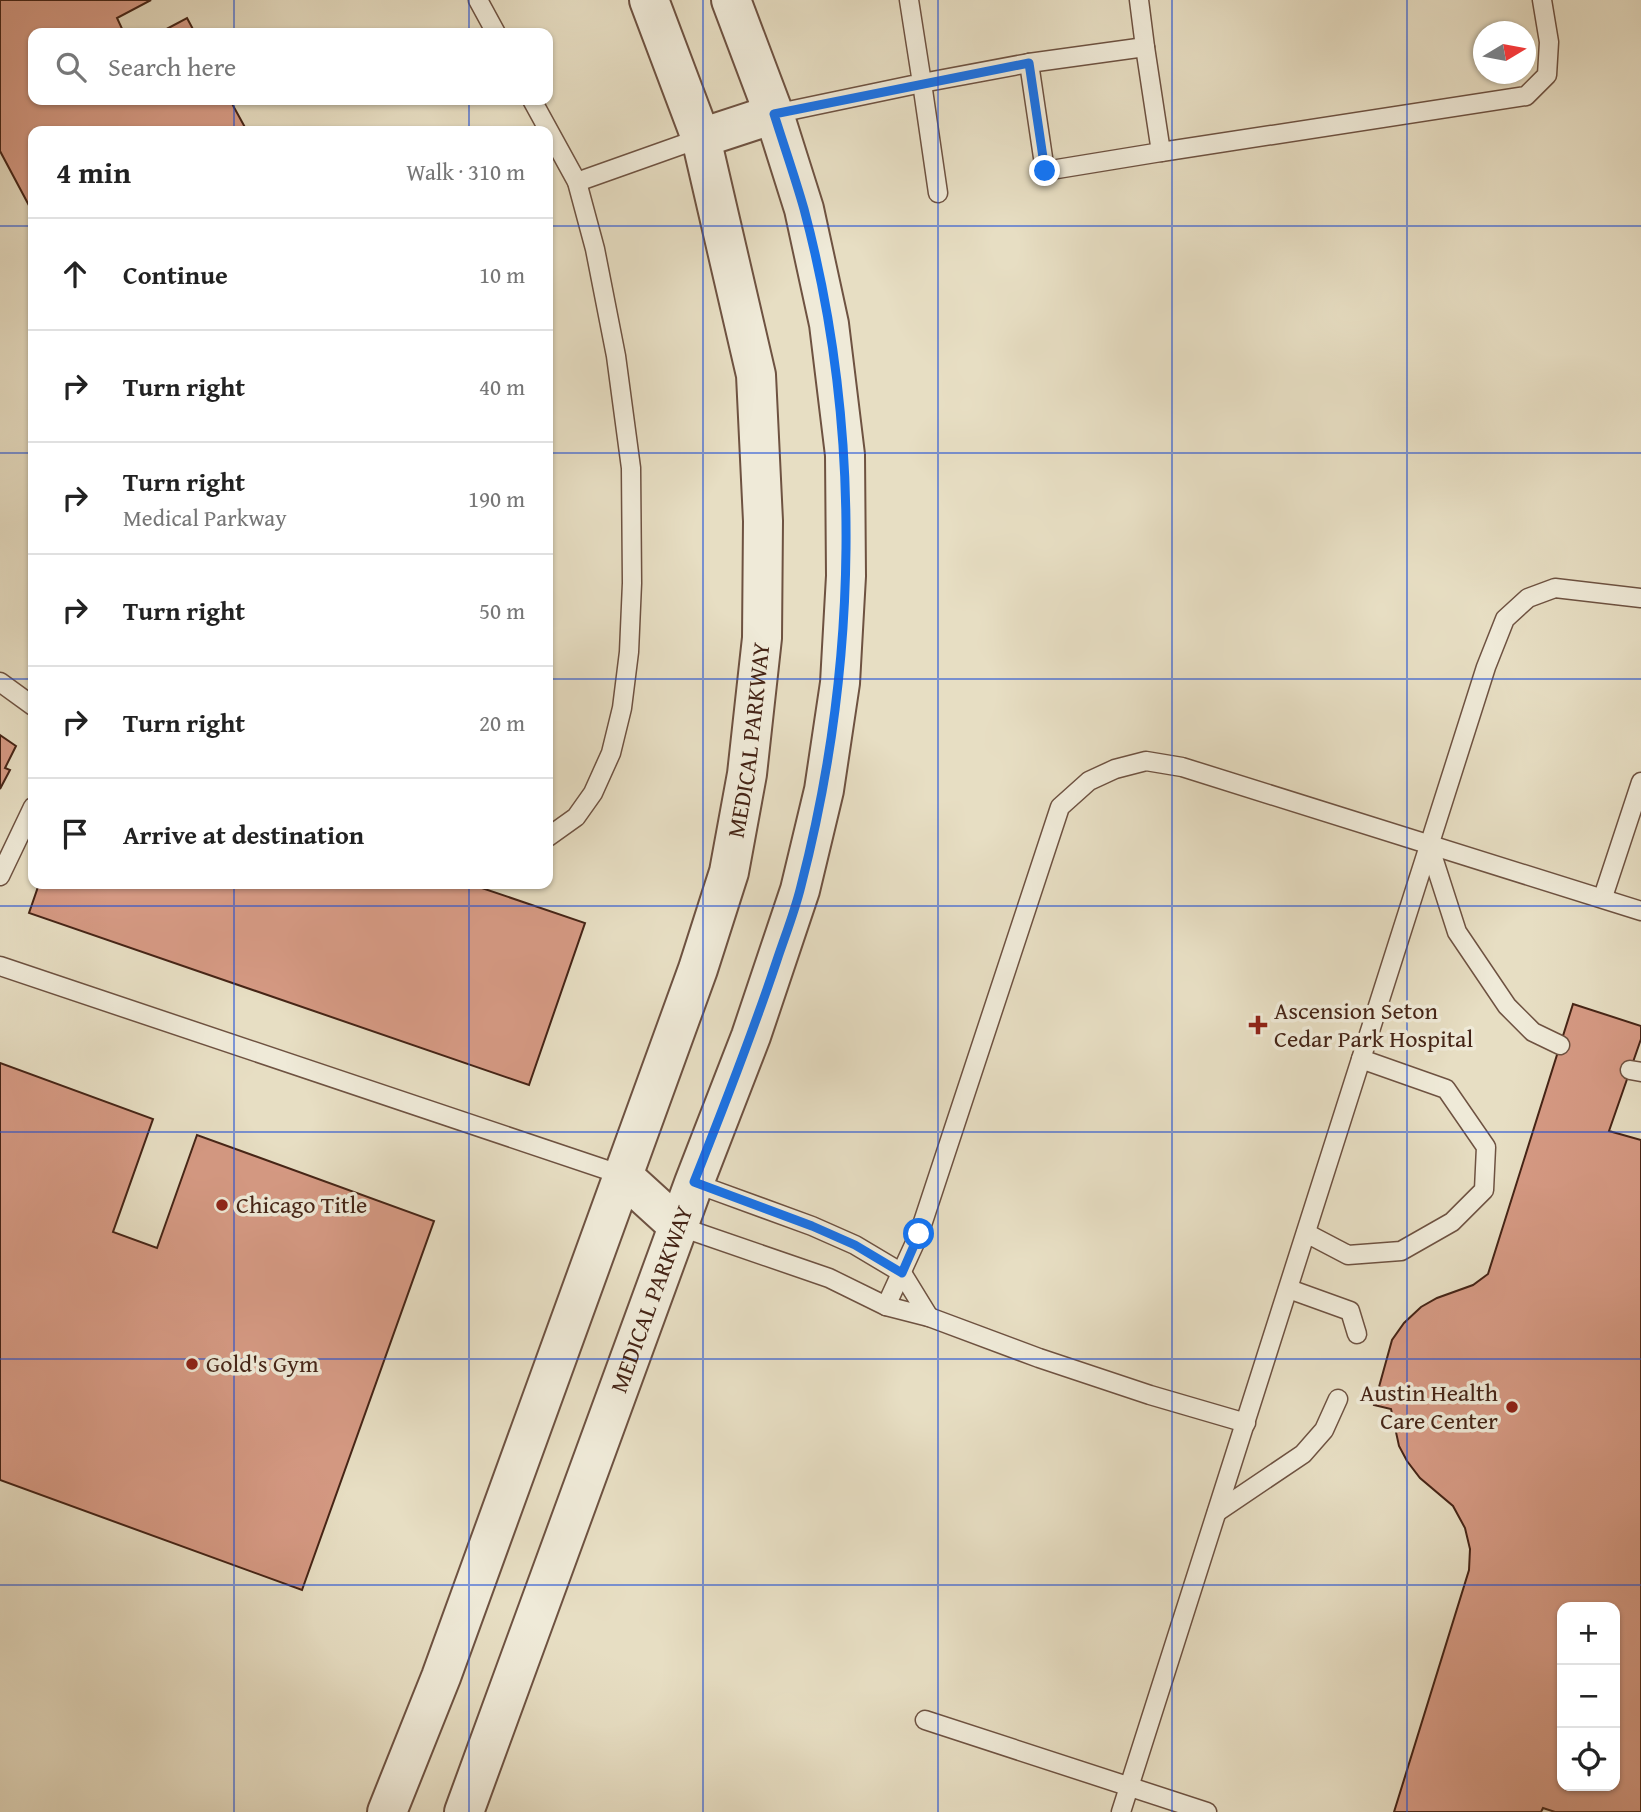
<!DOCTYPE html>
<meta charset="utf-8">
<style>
body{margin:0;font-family:"Gentium Book Plus",serif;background:#f6f6f6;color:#222}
.controls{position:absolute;right:21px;bottom:21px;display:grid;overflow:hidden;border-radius:14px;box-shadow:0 2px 5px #0004}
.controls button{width:63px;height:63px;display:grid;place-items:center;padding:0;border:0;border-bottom:2px solid #e0e0e0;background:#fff;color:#222;font:35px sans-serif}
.compass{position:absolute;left:1473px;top:21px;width:63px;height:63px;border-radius:50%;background:#fff;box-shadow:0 2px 5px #0004;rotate:80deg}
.stop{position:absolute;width:21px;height:21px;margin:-16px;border:5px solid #1a73e8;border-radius:50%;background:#fff}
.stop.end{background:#1a73e8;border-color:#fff;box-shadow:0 2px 7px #0008}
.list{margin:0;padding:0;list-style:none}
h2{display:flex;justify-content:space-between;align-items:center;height:91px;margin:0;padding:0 28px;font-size:30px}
h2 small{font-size:23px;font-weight:400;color:#767676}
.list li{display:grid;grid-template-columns:46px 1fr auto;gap:21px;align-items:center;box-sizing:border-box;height:112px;padding:0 28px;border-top:2px solid #e0e0e0}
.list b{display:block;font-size:26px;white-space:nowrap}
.list p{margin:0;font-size:23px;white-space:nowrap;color:#767676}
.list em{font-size:23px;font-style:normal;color:#767676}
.icon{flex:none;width:38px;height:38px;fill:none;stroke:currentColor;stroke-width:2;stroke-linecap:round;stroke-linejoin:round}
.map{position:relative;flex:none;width:1641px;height:1812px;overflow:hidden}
.search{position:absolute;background:#fff;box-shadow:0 2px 5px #0004;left:28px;top:28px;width:525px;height:77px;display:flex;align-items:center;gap:18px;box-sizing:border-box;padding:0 24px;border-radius:14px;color:#767676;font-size:26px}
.panel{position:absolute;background:#fff;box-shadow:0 2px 5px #0004;left:28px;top:126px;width:525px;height:763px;border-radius:14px}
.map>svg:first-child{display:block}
.building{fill:#d69a84;stroke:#452416;stroke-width:2;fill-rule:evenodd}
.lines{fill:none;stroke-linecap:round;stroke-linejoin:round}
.service-casing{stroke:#6e5241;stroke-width:21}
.tertiary-casing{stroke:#6e5241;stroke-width:42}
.service{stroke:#efead8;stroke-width:18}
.tertiary{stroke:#efead8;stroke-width:38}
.route{stroke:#1a73e8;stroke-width:9}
.grid{fill:none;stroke:#1d4ed8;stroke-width:2;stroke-opacity:0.55}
.poi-dot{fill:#8f2418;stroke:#efead8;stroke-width:2.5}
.labels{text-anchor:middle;stroke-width:7;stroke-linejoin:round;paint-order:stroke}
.street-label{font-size:24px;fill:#452416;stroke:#efead8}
.poi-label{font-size:24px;fill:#452416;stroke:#efead8;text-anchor:start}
</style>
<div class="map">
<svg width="1641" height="1812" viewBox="0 0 1641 1812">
<rect width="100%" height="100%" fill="#e7dec3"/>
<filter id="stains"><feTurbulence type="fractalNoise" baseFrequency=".00286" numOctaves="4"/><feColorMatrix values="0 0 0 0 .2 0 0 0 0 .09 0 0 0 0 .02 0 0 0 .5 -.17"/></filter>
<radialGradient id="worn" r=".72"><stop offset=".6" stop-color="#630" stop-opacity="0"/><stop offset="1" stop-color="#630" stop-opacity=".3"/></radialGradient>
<g class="building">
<path d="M0,0H151L117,18L124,33H33V100H230L247,131H33V213L0,151Z"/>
<path d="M187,18L195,33H159Z"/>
<path d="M0,735L16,746L5,768L10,770L0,789Z"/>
<path d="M39,884H470L585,923L529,1085L29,913Z"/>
<path d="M1573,1004L1641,1026V1039L1609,1131L1641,1140V1812H1555L1543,1808L1541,1812H1394L1469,1570L1470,1549L1465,1528L1453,1506L1420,1478L1407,1461L1399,1446L1391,1409L1374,1405L1392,1340L1404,1323L1421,1307L1437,1298L1473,1285L1488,1274ZM1562,1607H1615V1786H1562Z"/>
<path d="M0,1063L153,1119L113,1232L157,1248L197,1135L434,1221L302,1590L0,1480Z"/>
</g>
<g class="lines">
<defs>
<g id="service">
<path d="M478,0L496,33"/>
<path d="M1139,0L1145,47"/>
<path d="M1029,63L1045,171L1161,152"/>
<path d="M532,100L577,182L595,249L616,356L631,468L632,583L629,652L622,708L611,753L593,793L576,817L548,837"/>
<path d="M774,114L922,83L909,0"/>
<path d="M577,182L701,138"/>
<path d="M938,193L922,83L1029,63L1145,47L1161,152L1526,96L1547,75L1549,42L1542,0"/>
<path d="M0,682L33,706"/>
<path d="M1429,845L1457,932L1507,1006L1533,1032L1560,1045"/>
<path d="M0,876L33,807"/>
<path d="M1603,897L1641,782"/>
<path d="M0,966L622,1175"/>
<path d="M1630,1070L1641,1072"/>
<path d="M694,1183L812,1226L855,1245L902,1273L929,1317"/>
<path d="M678,1226L829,1278L886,1306L929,1317L1039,1358L1150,1395L1246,1423"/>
<path d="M1306,1233L1348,1255L1401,1251L1452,1222L1484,1190L1486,1147L1446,1089L1361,1059"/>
<path d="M1289,1289L1350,1311L1357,1334"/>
<path d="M886,1306L919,1234L1060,807L1089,781L1115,769L1146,761L1182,767L1641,911"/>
<path d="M1217,1512L1303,1454L1324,1430L1338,1399"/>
<path d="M925,1720L1207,1812"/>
<path d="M1121,1812L1486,667L1505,619L1528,598L1555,588L1641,598"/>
</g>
<g id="tertiary">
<path d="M701,138L774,114"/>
<path d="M622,1175L678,1226"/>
<path id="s1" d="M387,1812L441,1677L698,969L729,872L747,774L762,638L763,521L756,375L701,138L649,0"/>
<path id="s2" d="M464,1812L694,1183L751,1036L800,890L824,790L840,683L846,576L845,455L829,324L804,209L774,114L731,0"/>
</g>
</defs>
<use href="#service" class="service-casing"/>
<use href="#tertiary" class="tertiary-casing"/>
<use href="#service" class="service"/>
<use href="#tertiary" class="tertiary"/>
</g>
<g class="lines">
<path class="route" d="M919,1234L902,1273L855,1245L812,1226L694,1182C723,1109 752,1035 777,960C785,936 795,911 801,886C858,666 863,430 804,209C795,177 784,146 774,114L1029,63L1045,171"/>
</g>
<path class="grid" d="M234,0V33M469,0V33M703,0V1812M938,0V1812M1172,0V1812M1407,0V1812M234,100V131M469,100V131M0,226H33M548,226H1641M0,453H33M548,453H1641M0,679H33M548,679H1641M234,884V1812M469,884V1812M0,906H1641M0,1132H1641M0,1359H1641M0,1585H1641"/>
<g class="poi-dot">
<path d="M1254.5 1014.5h7v7h7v7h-7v7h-7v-7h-7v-7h7z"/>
<circle cx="222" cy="1205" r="7"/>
<circle cx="192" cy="1364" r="7"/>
<circle cx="1512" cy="1407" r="7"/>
</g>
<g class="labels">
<g class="street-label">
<text dy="8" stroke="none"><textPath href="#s1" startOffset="1134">MEDICAL PARKWAY</textPath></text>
<text dy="8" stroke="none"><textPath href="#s2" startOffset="546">MEDICAL PARKWAY</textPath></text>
</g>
<g class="poi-label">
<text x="1274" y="1019">Ascension Seton<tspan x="1274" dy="28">Cedar Park Hospital</tspan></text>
<text x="236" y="1213">Chicago Title</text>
<text x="206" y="1372">Gold's Gym</text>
<text x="1498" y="1401" text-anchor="end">Austin Health<tspan x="1498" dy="28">Care Center</tspan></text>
</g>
</g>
<rect width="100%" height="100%" filter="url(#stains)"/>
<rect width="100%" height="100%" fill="url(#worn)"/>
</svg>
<div class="controls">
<button>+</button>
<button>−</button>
<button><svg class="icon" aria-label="locate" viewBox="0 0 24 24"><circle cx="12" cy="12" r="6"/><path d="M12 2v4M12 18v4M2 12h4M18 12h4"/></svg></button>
</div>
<svg class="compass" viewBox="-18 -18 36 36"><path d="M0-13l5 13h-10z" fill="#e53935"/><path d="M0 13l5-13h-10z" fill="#767676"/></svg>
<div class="stop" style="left:919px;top:1234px"></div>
<div class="stop end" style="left:1045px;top:171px"></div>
<div class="search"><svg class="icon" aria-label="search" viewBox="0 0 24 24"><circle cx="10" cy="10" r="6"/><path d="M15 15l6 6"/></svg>Search here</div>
<section class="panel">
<h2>4 min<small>Walk · 310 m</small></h2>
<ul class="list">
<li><svg class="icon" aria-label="ahead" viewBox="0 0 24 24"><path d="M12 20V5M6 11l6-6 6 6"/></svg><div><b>Continue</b></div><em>10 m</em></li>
<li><svg class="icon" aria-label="right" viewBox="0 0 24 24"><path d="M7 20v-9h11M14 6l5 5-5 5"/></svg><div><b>Turn right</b></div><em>40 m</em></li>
<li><svg class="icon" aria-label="right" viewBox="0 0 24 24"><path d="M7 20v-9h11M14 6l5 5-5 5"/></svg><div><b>Turn right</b><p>Medical Parkway</p></div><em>190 m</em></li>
<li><svg class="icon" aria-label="right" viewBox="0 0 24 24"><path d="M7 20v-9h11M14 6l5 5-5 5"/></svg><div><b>Turn right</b></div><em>50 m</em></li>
<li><svg class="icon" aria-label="right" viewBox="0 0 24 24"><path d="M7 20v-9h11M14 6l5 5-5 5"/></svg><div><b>Turn right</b></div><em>20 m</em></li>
<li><svg class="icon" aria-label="arrive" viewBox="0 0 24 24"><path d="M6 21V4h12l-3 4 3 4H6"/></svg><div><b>Arrive at destination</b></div></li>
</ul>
</section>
</div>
